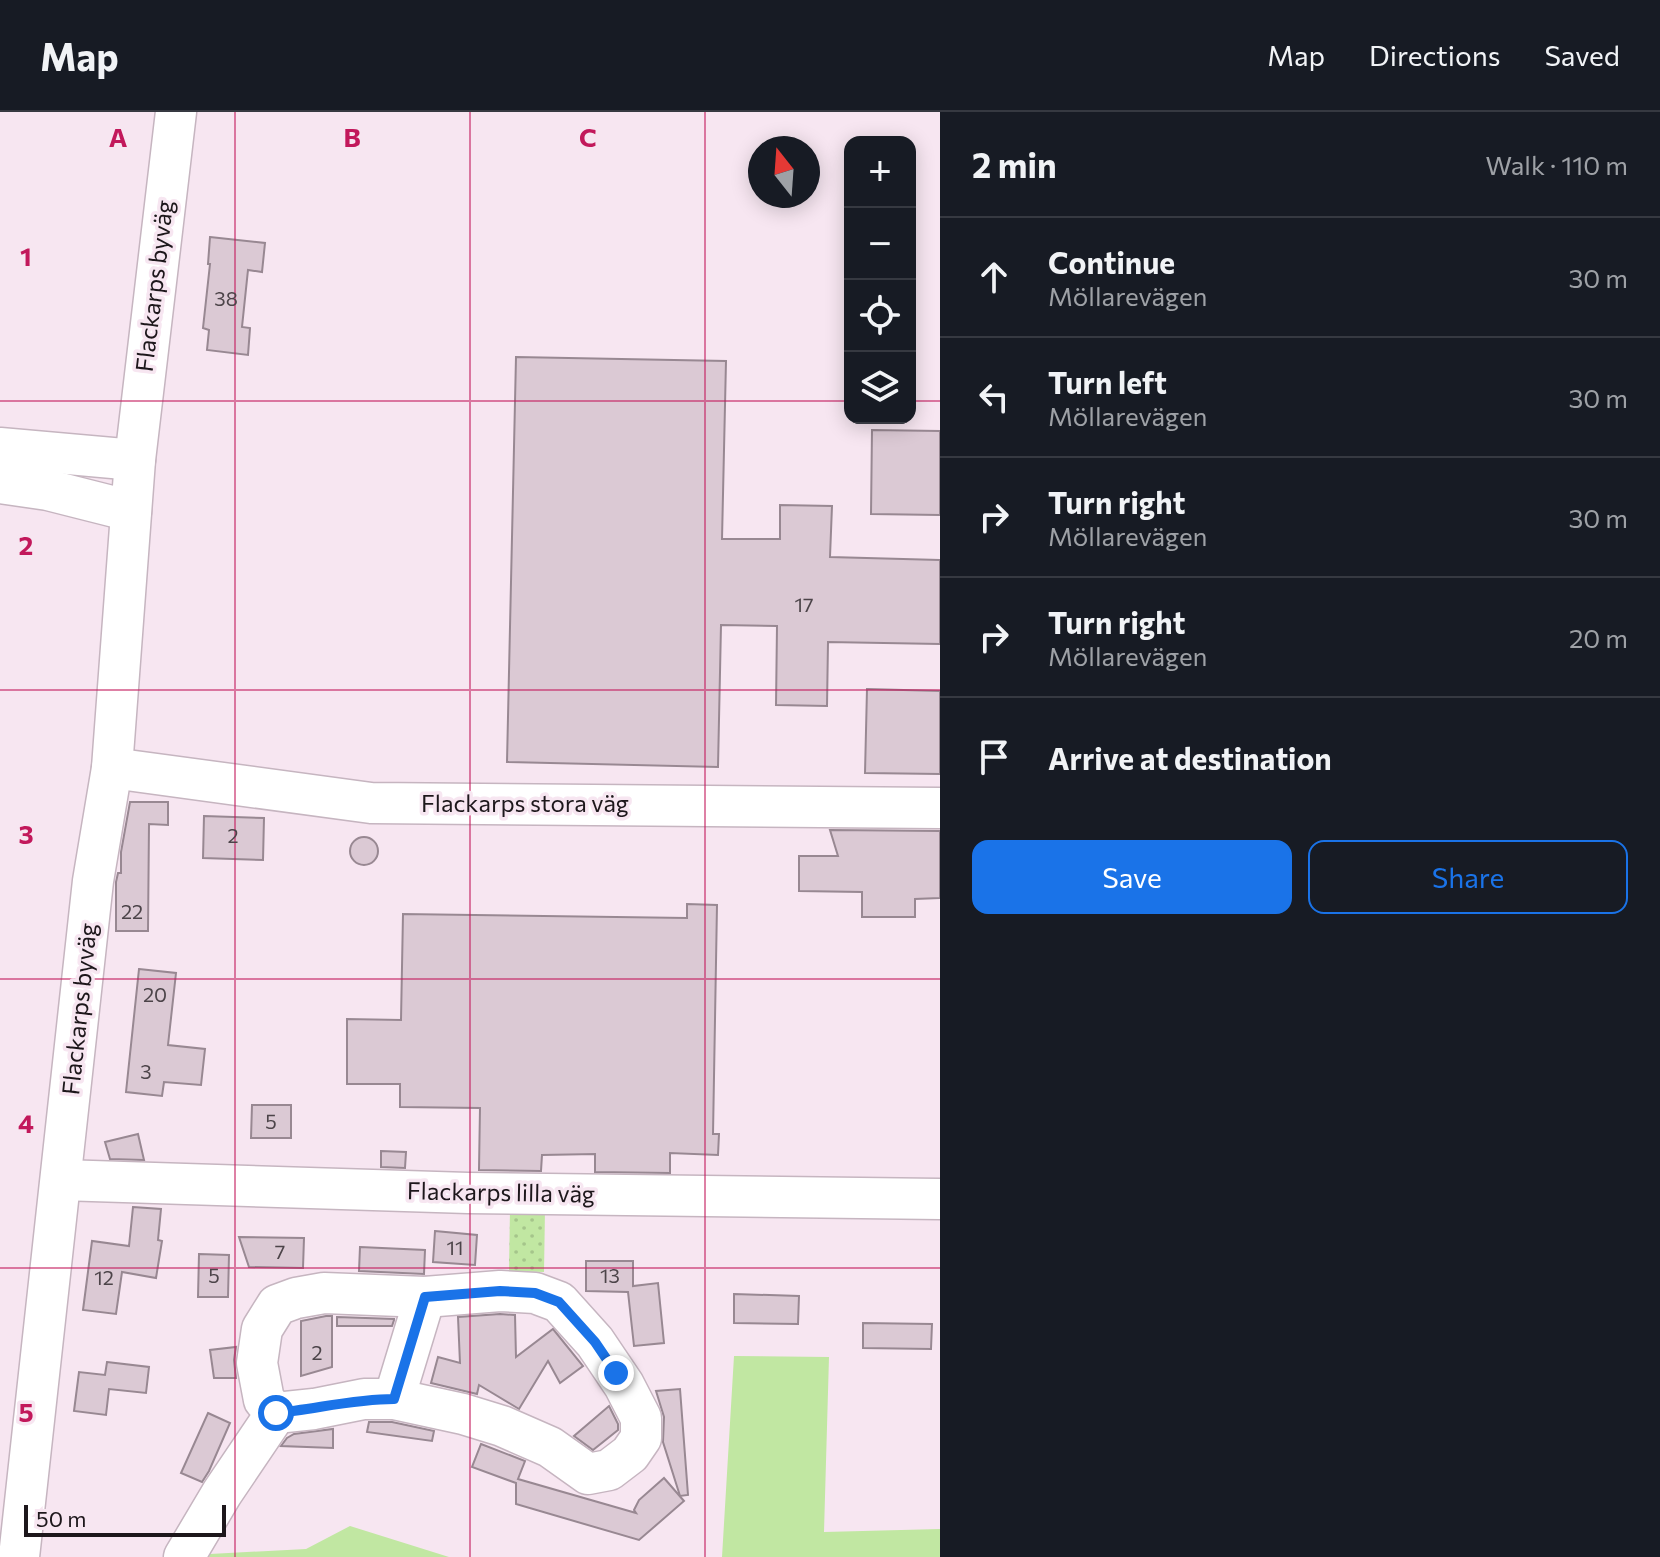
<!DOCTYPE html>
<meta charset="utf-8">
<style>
body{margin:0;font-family:Commissioner,sans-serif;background:#20242c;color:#f1f3f6}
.controls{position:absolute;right:24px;top:24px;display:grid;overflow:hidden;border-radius:16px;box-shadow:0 4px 20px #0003}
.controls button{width:72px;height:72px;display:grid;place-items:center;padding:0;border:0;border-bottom:2px solid #363941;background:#171b24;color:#f1f3f6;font:40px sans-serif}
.compass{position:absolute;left:748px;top:24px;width:72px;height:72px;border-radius:50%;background:#171b24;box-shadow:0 4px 20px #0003;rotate:343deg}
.scale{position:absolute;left:24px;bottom:20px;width:202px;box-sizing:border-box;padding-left:8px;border:4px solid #1d171b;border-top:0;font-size:22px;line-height:28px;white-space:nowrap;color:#1d171b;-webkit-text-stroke:6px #f7e6f1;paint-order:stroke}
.stop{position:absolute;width:24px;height:24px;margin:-18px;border:6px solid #1a73e8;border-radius:50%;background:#fff}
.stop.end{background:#1a73e8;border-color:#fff;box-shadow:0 2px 8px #0008}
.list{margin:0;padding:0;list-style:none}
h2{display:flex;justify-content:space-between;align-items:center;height:104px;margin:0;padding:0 32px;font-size:34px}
h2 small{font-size:26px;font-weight:400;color:#9ea1a6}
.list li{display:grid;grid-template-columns:52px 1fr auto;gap:24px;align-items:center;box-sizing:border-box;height:120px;padding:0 32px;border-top:2px solid #363941}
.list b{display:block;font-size:30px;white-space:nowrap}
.list p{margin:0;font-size:26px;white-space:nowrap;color:#9ea1a6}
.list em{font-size:26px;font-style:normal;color:#9ea1a6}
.actions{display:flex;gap:16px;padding:24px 32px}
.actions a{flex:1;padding:18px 0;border:2px solid #1a73e8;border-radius:16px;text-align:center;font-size:28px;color:#1a73e8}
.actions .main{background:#1a73e8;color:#fff}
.icon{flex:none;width:44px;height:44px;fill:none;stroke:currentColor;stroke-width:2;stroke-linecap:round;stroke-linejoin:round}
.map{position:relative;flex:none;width:940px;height:1445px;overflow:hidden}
header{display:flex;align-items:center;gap:48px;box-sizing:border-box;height:112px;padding:0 40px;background:#171b24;border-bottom:2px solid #363941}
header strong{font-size:38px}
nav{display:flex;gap:44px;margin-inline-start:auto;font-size:28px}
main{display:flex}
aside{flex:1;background:#171b24}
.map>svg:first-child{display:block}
.green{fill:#c1e7a2}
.park{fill:url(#park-dots)}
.building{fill:#dbc9d4;stroke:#988892;stroke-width:2}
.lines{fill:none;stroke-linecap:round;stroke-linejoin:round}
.minor-casing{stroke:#c6b5c0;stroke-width:43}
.minor{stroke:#fff;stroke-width:40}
.route{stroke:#1a73e8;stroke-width:10}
.grid{fill:none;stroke:#c2185b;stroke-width:2;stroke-opacity:0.55}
.labels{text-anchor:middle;stroke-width:7;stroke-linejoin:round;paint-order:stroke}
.number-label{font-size:20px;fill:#4c4449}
.street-label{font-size:24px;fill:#1d171b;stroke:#f7e6f1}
.grid-label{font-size:26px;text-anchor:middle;font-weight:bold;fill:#c2185b;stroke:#f7e6f1;stroke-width:7;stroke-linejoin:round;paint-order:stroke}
</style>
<header>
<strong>Map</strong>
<nav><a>Map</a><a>Directions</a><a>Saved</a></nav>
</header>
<main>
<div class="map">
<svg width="940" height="1445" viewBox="0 0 940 1445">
<defs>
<pattern id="park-dots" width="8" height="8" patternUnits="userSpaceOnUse" patternTransform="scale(2)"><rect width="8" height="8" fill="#c1e7a2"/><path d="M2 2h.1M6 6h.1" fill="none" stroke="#a5c58b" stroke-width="1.8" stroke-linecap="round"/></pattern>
</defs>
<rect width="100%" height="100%" fill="#f7e6f1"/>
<g class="green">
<path d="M734,1244L829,1245L824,1420L940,1417V1445H722Z"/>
<path d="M350,1414L449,1445H209L210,1442L306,1437Z"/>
</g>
<path class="park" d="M510,1097L545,1098L544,1160L509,1159Z"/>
<g class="building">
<path d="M210,125L265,131L262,160L248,158L242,215L250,216L248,243L207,238L209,218L203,216L210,152H208Z"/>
<path d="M516,245L726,249L722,427H780V393L832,394L830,445L940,448V532L828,530L827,594L776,593L777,514L721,513L718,655L507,650Z"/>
<path d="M872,318L940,319V403L871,402Z"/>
<path d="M867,577L940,579V662L865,661Z"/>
<path d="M130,690H168V713L149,712L148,819H116V770L118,761H121V740Z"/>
<path d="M204,704L264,706L263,748L203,746Z"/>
<path d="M830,718L940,719V786L915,787V805H862V780L799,779V744H838Z"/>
<circle cx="364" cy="739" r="14"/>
<path d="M687,792L717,793L713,1022H719L718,1043L670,1041V1061L595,1060V1042L542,1043L541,1059L479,1058L480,996L400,995V972H347V907L401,908L403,802L687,806Z"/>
<path d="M139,857L176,861L168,933L205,937L201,973L164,970L162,984L126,980Z"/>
<path d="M252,993H291V1026H251Z"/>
<path d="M138,1022L144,1048L110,1047L105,1030Z"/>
<path d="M381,1039L406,1040L405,1056L381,1055Z"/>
<path d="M133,1095L161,1097L158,1128L162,1129L156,1166L122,1160L116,1202L83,1198L92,1129L129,1134Z"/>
<path d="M435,1119L477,1123L475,1153L433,1150Z"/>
<path d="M239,1125L304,1126L303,1156L249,1155Z"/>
<path d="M360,1135L425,1138L424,1162L359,1159Z"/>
<path d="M199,1142L229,1143L228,1185H198Z"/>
<path d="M586,1149H633V1174L658,1171L664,1231L634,1234L628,1180L586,1179Z"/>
<path d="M734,1182L799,1184L798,1212L734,1211Z"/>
<path d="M500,1202L515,1203L516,1245L553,1217L583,1254L560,1271L548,1249L519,1297L479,1273L477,1282L431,1271L438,1245L460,1251L458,1205Z"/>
<path d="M326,1204H332V1255L301,1264V1209Z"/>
<path d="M337,1205L394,1207V1208L392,1214H337Z"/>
<path d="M863,1211L932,1212L931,1237L863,1236Z"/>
<path d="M236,1235L234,1248L236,1266H214L210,1238Z"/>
<path d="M107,1250L149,1255L146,1281L109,1277L106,1303L74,1299L79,1260L105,1263Z"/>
<path d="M680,1277L688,1383L680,1384L663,1330L664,1305L656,1279Z"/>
<path d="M609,1294L618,1312V1318L593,1338L574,1324Z"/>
<path d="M208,1301L230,1311L209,1359L202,1370L181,1361Z"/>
<path d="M369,1310H392L434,1319L432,1329L367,1320Z"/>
<path d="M333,1317V1336L281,1334L287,1326L294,1322Z"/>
<path d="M481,1332L525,1349L518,1367L636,1401L634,1398L639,1388L664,1366L684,1389L639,1428L516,1392V1371L472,1355Z"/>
</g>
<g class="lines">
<defs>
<g id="minor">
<path d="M0,336L135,348"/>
<path d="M0,371L48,378L131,399"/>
<path d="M112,656L371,691L940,696"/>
<path d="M61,1068L468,1081L940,1087"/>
<path d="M500,1179L535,1181L559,1190L595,1230L624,1273L641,1306V1326L630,1342L609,1358L588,1362L550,1335L502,1314L463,1302L394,1287H364L314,1297L276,1301L264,1288L257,1251L262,1217L277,1193L296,1186L324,1181L425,1185Z"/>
<path d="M394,1287L425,1185"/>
<path d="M19,1445L93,769L112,656L135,348L176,0"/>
<path d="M184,1445L222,1381L276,1301"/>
</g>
</defs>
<use href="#minor" class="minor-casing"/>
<use href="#minor" class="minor"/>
</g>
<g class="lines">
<path class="route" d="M276,1301C316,1297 354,1287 394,1287L425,1185L500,1179L535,1181L559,1190L595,1230L616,1261"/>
</g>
<path class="grid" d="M235,0V1445M470,0V1445M705,0V1445M0,289H850M910,289H940M0,578H940M0,867H940M0,1156H940"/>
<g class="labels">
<g class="number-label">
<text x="226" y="194">38</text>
<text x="804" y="500">17</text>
<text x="233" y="731">2</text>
<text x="132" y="807">22</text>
<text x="155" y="890">20</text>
<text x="146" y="967">3</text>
<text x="271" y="1017">5</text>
<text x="455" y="1143">11</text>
<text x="280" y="1147">7</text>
<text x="214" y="1171">5</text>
<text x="610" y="1171">13</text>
<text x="104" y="1173">12</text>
<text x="317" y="1248">2</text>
</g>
<g class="street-label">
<text transform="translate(155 174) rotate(-83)" y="8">Flackarps byväg</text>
<text x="525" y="700">Flackarps stora väg</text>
<text transform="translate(80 897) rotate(-84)" y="8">Flackarps byväg</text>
<text transform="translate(501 1081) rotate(1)" y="8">Flackarps lilla väg</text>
</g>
</g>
<g class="grid-label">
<text x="118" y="35">A</text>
<text x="352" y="35">B</text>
<text x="588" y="35">C</text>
<text x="26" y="154">1</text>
<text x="26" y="443">2</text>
<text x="26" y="732">3</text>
<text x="26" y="1021">4</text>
<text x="26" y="1310">5</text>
</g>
</svg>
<div class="controls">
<button>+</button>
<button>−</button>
<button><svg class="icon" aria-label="locate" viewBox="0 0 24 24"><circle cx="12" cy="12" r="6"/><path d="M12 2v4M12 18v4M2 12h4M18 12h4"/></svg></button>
<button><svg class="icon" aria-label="layers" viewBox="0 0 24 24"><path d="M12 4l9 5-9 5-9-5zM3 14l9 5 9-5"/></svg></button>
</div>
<svg class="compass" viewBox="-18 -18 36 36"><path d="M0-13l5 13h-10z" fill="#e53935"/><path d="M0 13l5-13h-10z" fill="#9ea1a6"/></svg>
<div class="scale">50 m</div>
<div class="stop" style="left:276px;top:1301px"></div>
<div class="stop end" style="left:616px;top:1261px"></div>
</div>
<aside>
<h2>2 min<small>Walk · 110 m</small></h2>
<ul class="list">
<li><svg class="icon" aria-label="ahead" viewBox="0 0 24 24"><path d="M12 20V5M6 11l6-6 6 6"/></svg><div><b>Continue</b><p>Möllarevägen</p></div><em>30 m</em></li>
<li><svg class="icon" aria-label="left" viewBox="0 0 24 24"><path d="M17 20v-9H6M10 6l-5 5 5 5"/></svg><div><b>Turn left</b><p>Möllarevägen</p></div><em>30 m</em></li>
<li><svg class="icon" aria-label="right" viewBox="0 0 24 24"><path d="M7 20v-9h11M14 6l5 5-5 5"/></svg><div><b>Turn right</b><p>Möllarevägen</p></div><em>30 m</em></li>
<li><svg class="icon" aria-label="right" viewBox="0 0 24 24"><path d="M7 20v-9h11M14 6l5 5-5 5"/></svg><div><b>Turn right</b><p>Möllarevägen</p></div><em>20 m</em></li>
<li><svg class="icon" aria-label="arrive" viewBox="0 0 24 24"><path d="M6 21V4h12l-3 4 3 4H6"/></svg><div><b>Arrive at destination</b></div></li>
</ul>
<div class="actions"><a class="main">Save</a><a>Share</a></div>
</aside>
</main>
